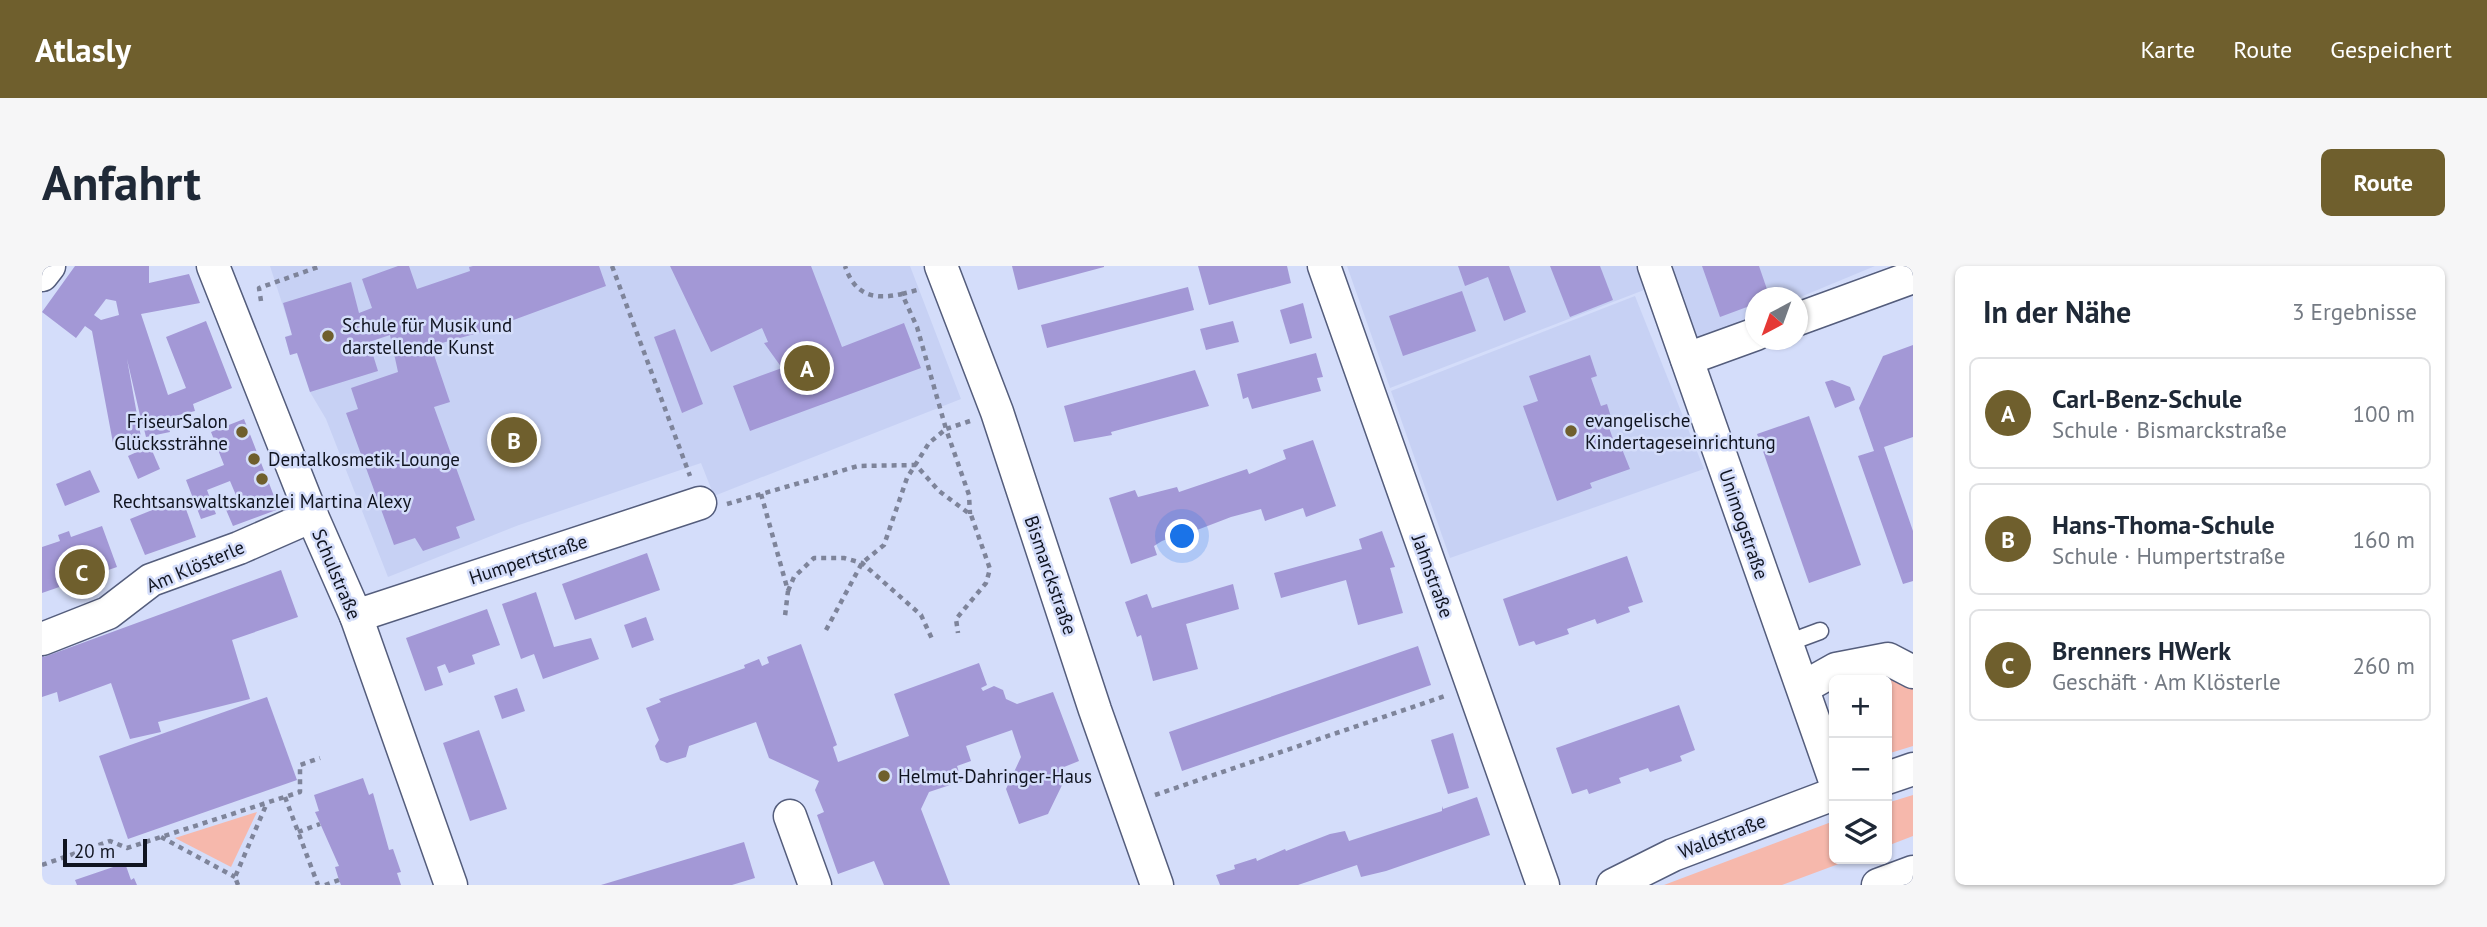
<!DOCTYPE html>
<html lang="de">
<meta charset="utf-8">
<style>
body{margin:0;font-family:"PT Sans",sans-serif;background:#f6f6f7;color:#1f2937}
.controls{position:absolute;right:21px;bottom:21px;display:grid;overflow:hidden;border-radius:10px;box-shadow:0 2px 5px #0004}
.controls button{width:63px;height:63px;display:grid;place-items:center;padding:0;border:0;border-bottom:2px solid #e0e1e3;background:#fff;color:#1f2937;font:35px sans-serif}
.compass{position:absolute;left:1703px;top:21px;width:63px;height:63px;border-radius:50%;background:#fff;box-shadow:0 2px 5px #0004;rotate:221deg}
.scale{position:absolute;left:21px;bottom:18px;width:84px;box-sizing:border-box;padding-left:7px;border:4px solid #101420;border-top:0;font-size:19px;line-height:24px;white-space:nowrap;color:#101420;-webkit-text-stroke:5px #d4ddfa;paint-order:stroke}
.you{position:absolute;left:1141px;top:271px;width:24px;height:24px;margin:-18px;border:5px solid #fff;border-radius:50%;background:#1a73e8;box-shadow:0 0 0 10px #1a73e833}
.badge{display:grid;place-items:center;width:46px;height:46px;border-radius:50%;background:#6f5f2d;color:#fff;font-size:23px;font-weight:700}
.pin{position:absolute;translate:-50% -50%;border:4px solid #fff;box-shadow:0 2px 7px #0006}
.list{margin:0;padding:0;list-style:none}
h2{display:flex;justify-content:space-between;align-items:center;height:91px;margin:0;padding:0 28px;font-size:30px}
h2 small{font-size:23px;font-weight:400;color:#747a83}
.list li{display:grid;grid-template-columns:46px 1fr auto;gap:21px;align-items:center;box-sizing:border-box;height:112px;margin:0 14px 14px;padding:0 14px;border:2px solid #e0e1e3;border-radius:10px}
.list b{display:block;font-size:26px;white-space:nowrap}
.list p{margin:0;font-size:23px;white-space:nowrap;color:#747a83}
.list em{font-size:23px;font-style:normal;color:#747a83}
.icon{flex:none;width:38px;height:38px;fill:none;stroke:currentColor;stroke-width:2;stroke-linecap:round;stroke-linejoin:round}
.map{position:relative;flex:none;width:1871px;height:619px;overflow:hidden;border-radius:10px}
header{display:flex;align-items:center;gap:42px;box-sizing:border-box;height:98px;padding:0 35px;background:#6f5f2d;color:#fff}
header strong{font-size:33px}
nav{display:flex;gap:38px;margin-inline-start:auto;font-size:24px}
.intro{display:flex;align-items:center;justify-content:space-between;box-sizing:border-box;height:168px;padding:0 42px}
h1{margin:0;font-size:49px}
.button{padding:18px 32px;border-radius:10px;background:#6f5f2d;color:#fff;font-size:24px;font-weight:700}
main{display:flex;gap:42px;padding:0 42px}
aside{flex:1;background:#fff;border-radius:10px;box-shadow:0 2px 5px #0004}
.map>svg:first-child{display:block}
.built{fill:#c7d1f4}
.green{fill:#f6b8ac}
.building{fill:#a398d6;fill-rule:evenodd}
.lines{fill:none;stroke-linecap:round;stroke-linejoin:round}
.service-casing{stroke:#545d7c;stroke-width:19}
.minor-casing{stroke:#545d7c;stroke-width:35}
.path{stroke:#7e849a;stroke-width:4.5;stroke-dasharray:5 5;stroke-linecap:butt}
.service{stroke:#fff;stroke-width:16}
.minor{stroke:#fff;stroke-width:32}
.poi-dot{fill:#6f5f2d;stroke:#d4ddfa;stroke-width:2.5}
.labels{text-anchor:middle;stroke-width:5;stroke-linejoin:round;paint-order:stroke}
.poi-label{font-size:19px;fill:#101420;stroke:#d4ddfa;text-anchor:start}
.street-label{font-size:19px;fill:#101420;stroke:#d4ddfa}
</style>
<header>
<strong>Atlasly</strong>
<nav><a>Karte</a><a>Route</a><a>Gespeichert</a></nav>
</header>
<div class="intro"><h1>Anfahrt</h1><a class="button">Route</a></div>
<main>
<div class="map">
<svg width="1871" height="619" viewBox="0 0 1871 619">
<rect width="100%" height="100%" fill="#d4ddfa"/>
<g class="built">
<path d="M228,0H868L919,133L672,230L659,197L477,259L346,311L284,153L268,126L255,87L248,89L243,71L250,68Z"/>
<path d="M1305,0H1833L1756,32H1714L1713,50L1638,81L1615,19L1348,122Z"/>
<path d="M1593,30L1662,203L1408,292L1349,125Z"/>
</g>
<g class="green">
<path d="M1839,410L1871,423V480L1845,488V414H1821Z"/>
<path d="M1871,529V570L1845,580V537Z"/>
<path d="M215,546L189,601L133,572Z"/>
<path d="M1792,555V593H1810L1740,619H1622Z"/>
</g>
<g class="building">
<path d="M33,0H107V17L147,8L158,37L99,48L126,129L144,122L124,71L164,55L190,122L151,138L153,145L100,158L85,93L99,171L71,177L50,65L43,60L34,72L0,46ZM64,33L74,35L77,49L59,54L52,49Z"/>
<path d="M356,0H367L375,23L428,5L427,1L431,0H557L564,20L436,67L389,80L408,136L392,141L433,254L414,261L418,272L381,285L373,272L352,279L304,147L316,143L309,122L356,106L348,69L327,76L336,105L268,126L255,87L248,89L243,71L250,69L241,37L309,16L317,47L330,42L320,13Z"/>
<path d="M628,0H769L800,81L862,57L879,102L708,165L691,120L740,102L722,77L726,76L720,62L669,86Z"/>
<path d="M970,0H1062V1L976,24Z"/>
<path d="M1156,0H1245L1249,17L1167,39Z"/>
<path d="M1416,0H1467L1484,46L1462,55L1446,11L1423,20Z"/>
<path d="M1508,0H1558L1571,34L1528,51Z"/>
<path d="M1660,0H1717L1728,32H1713V38L1678,51Z"/>
<path d="M1146,21L1152,44L1005,82L999,59Z"/>
<path d="M1420,25L1434,65L1361,90L1347,50Z"/>
<path d="M1261,37L1270,72L1248,78L1238,44Z"/>
<path d="M1191,55L1197,76L1164,84L1158,63Z"/>
<path d="M633,63L661,138L640,147L612,71Z"/>
<path d="M1871,79V171L1842,181L1871,265V315L1861,318L1816,190L1832,185L1817,142L1841,90Z"/>
<path d="M1274,87L1281,111L1275,112L1279,125L1210,143L1206,131L1201,133L1195,108Z"/>
<path d="M1548,89L1555,110L1549,112L1559,140L1565,138L1570,154L1565,156L1575,184L1580,183L1588,203L1548,217L1550,222L1515,235L1481,140L1496,135L1487,110Z"/>
<path d="M1153,104L1167,140L1069,166L1070,169L1032,176L1022,140Z"/>
<path d="M1790,114L1808,121L1813,134L1793,142L1783,116Z"/>
<path d="M1767,150L1819,299L1767,317L1715,168Z"/>
<path d="M125,153L128,166L104,171L101,159Z"/>
<path d="M202,153L237,243L191,260L182,239L196,234L188,215L165,224L174,248L159,253L144,214L182,199L169,166Z"/>
<path d="M1271,174L1294,240L1264,251L1261,242L1223,255L1219,243L1189,251L1129,274L1128,272L1120,275L1112,280L1115,289L1089,298L1067,232L1093,224L1096,231L1135,221L1137,226L1205,203L1207,208L1244,193L1241,184Z"/>
<path d="M108,180L118,203L96,213L86,190Z"/>
<path d="M48,204L58,226L23,240L14,218Z"/>
<path d="M140,232L154,271L103,289L88,253Z"/>
<path d="M60,260L75,301L0,327V281L18,275L16,269L27,265L29,271Z"/>
<path d="M1340,265L1353,301L1348,302L1361,347L1316,359L1304,314L1239,332L1232,307L1320,283L1317,273Z"/>
<path d="M605,287L618,324L533,354L520,318Z"/>
<path d="M1585,290L1601,336L1586,341L1588,346L1555,358L1553,353L1525,363L1527,368L1494,379L1492,375L1477,380L1461,333Z"/>
<path d="M239,304L256,351L190,374L208,433L116,456L119,466L88,473L69,417L17,436L15,426L0,431V386L2,391Z"/>
<path d="M1191,318L1197,343L1144,358L1156,403L1111,415L1099,369L1095,371L1083,336L1105,328L1110,342Z"/>
<path d="M494,326L512,381L549,372L557,393L501,413L492,388L479,393L460,338Z"/>
<path d="M445,343L458,379L430,389L433,398L407,407L403,398L395,401L401,419L383,425L364,372Z"/>
<path d="M604,351L612,374L590,382L582,359Z"/>
<path d="M759,378L795,479L791,481L796,496L867,470L852,428L937,397L945,419L939,422L941,425L952,420L961,424L964,433L975,438L1011,426L1037,495L1017,503L1022,515L1006,548L977,558L964,523L979,491L970,464L924,480L929,495L915,500L920,515L887,526L879,543L908,619H842L832,595L796,608L775,549L782,546L773,524L777,515L727,492L714,456L647,480L644,491L625,497L618,494L613,480L617,474L604,442L619,436L617,433L703,402L702,399L717,393L720,400L727,397L725,391Z"/>
<path d="M1376,380L1389,419L1140,505L1127,466Z"/>
<path d="M475,422L483,445L460,453L452,430Z"/>
<path d="M225,431L255,514L86,573L57,490Z"/>
<path d="M1637,439L1653,484L1638,490L1640,495L1608,506L1606,502L1577,512L1579,517L1547,528L1545,523L1530,528L1514,482Z"/>
<path d="M437,464L465,543L428,555L401,477Z"/>
<path d="M1411,467L1427,522L1406,528L1389,474Z"/>
<path d="M321,512L327,529L331,527L347,584L351,583L359,606L355,607L359,619H299L297,614L293,601L297,600L273,546L277,545L272,529Z"/>
<path d="M1435,531L1448,569L1344,605L1319,611L1315,599L1256,619H1178L1174,609L1193,603L1192,599L1214,592L1215,595L1243,583L1244,585L1288,568L1303,565L1307,575L1400,545V540L1401,543Z"/>
<path d="M702,576L713,612L690,619H559Z"/>
<path d="M83,597L89,614L92,612L95,619H35L33,614Z"/>
</g>
<g class="lines">
<defs>
<path id="service" d="M1743,378L1778,365"/>
<g id="minor">
<path d="M171,0L270,250L314,350L409,619"/>
<path d="M899,0L955,146L1053,444L1115,619"/>
<path d="M1282,0L1501,619"/>
<path d="M1612,0L1792,512"/>
<path d="M0,9L7,0"/>
<path d="M1756,53L1871,11"/>
<path d="M1645,93L1714,68"/>
<path d="M314,350L658,237"/>
<path d="M0,373L66,347L109,314L197,282L270,250"/>
<path d="M1762,421L1794,403L1846,393L1871,406"/>
<path d="M1845,512L1871,503"/>
<path d="M748,550L773,619"/>
<path d="M1571,619L1631,589L1792,528"/>
<path d="M1836,619L1871,606"/>
</g>
</defs>
<use href="#service" class="service-casing"/>
<use href="#minor" class="minor-casing"/>
<g class="path">
<path d="M570,0L648,210"/>
<path d="M860,28L879,23"/>
<path d="M219,35L217,22L279,0"/>
<path d="M928,155L904,163L927,229L928,248"/>
<path d="M719,228L746,325L743,350"/>
<path d="M685,238L816,200L874,199L897,225L929,249L948,303L944,317L914,353L916,367"/>
<path d="M746,325L752,311L772,292H802L820,297L879,349L891,375"/>
<path d="M784,364L820,297L842,279L865,212L887,177L904,163L875,61L860,28C832,34 813,30 803,0"/>
<path d="M1113,529L1403,430"/>
<path d="M243,531L276,619"/>
<path d="M256,566L278,558"/>
<path d="M119,571L193,611"/>
<path d="M0,599L68,575L85,582L258,526V499L278,492"/>
<path d="M196,619L193,611L225,537"/>
<path d="M283,619L297,614"/>
</g>
<use href="#service" class="service"/>
<use href="#minor" class="minor"/>
</g>
<g class="poi-dot">
<circle cx="286" cy="70" r="7"/>
<circle cx="1529" cy="165" r="7"/>
<circle cx="200" cy="166" r="7"/>
<circle cx="212" cy="193" r="7"/>
<circle cx="220" cy="213" r="7"/>
<circle cx="842" cy="510" r="7"/>
</g>
<g class="labels">
<g class="poi-label">
<text x="300" y="66">Schule für Musik und<tspan x="300" dy="22">darstellende Kunst</tspan></text>
<text x="1543" y="161">evangelische<tspan x="1543" dy="22">Kindertageseinrichtung</tspan></text>
<text x="186" y="162" text-anchor="end">FriseurSalon<tspan x="186" dy="22">Glückssträhne</tspan></text>
<text x="226" y="200">Dentalkosmetik-Lounge</text>
<text x="220" y="242" text-anchor="middle">Rechtsanswaltskanzlei Martina Alexy</text>
<text x="856" y="517">Helmut-Dahringer-Haus</text>
</g>
<g class="street-label">
<text transform="translate(1702 258) rotate(71)" y="7">Unimogstraße</text>
<text transform="translate(486 293) rotate(-18)" y="7">Humpertstraße</text>
<text transform="translate(153 300) rotate(-23)" y="7">Am Klösterle</text>
<text transform="translate(295 308) rotate(67)" y="7">Schulstraße</text>
<text transform="translate(1009 309) rotate(71)" y="7">Bismarckstraße</text>
<text transform="translate(1391 310) rotate(70)" y="7">Jahnstraße</text>
<text transform="translate(1680 570) rotate(-21)" y="7">Waldstraße</text>
</g>
</g>
</svg>
<div class="controls">
<button>+</button>
<button>−</button>
<button><svg class="icon" aria-label="layers" viewBox="0 0 24 24"><path d="M12 4l9 5-9 5-9-5zM3 14l9 5 9-5"/></svg></button>
</div>
<svg class="compass" viewBox="-18 -18 36 36"><path d="M0-13l5 13h-10z" fill="#e53935"/><path d="M0 13l5-13h-10z" fill="#747a83"/></svg>
<div class="scale">20 m</div>
<div class="you"></div>
<div class="pin badge" style="left:765px;top:102px">A</div>
<div class="pin badge" style="left:472px;top:174px">B</div>
<div class="pin badge" style="left:40px;top:306px">C</div>
</div>
<aside>
<h2>In der Nähe<small>3 Ergebnisse</small></h2>
<ul class="list">
<li><span class="badge">A</span><div><b>Carl-Benz-Schule</b><p>Schule · Bismarckstraße</p></div><em>100 m</em></li>
<li><span class="badge">B</span><div><b>Hans-Thoma-Schule</b><p>Schule · Humpertstraße</p></div><em>160 m</em></li>
<li><span class="badge">C</span><div><b>Brenners HWerk</b><p>Geschäft · Am Klösterle</p></div><em>260 m</em></li>
</ul>
</aside>
</main>
